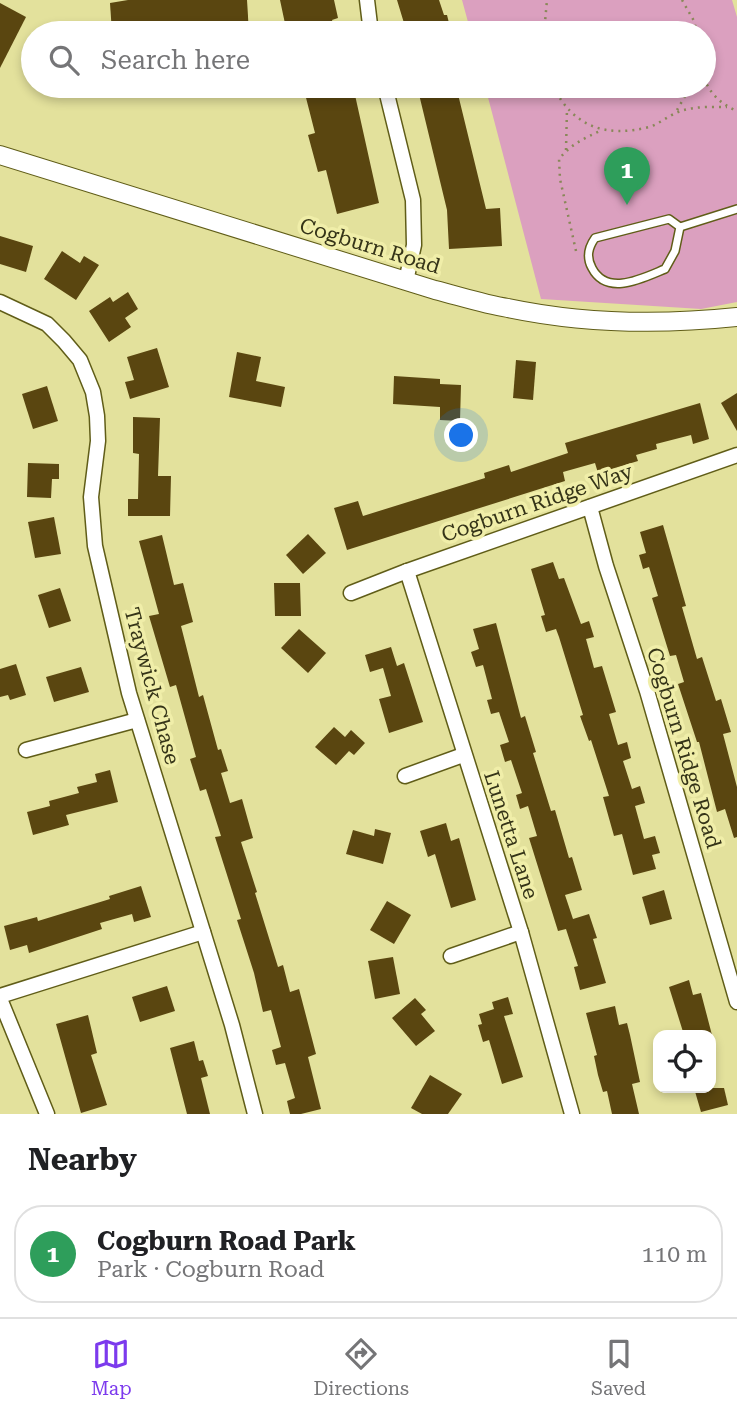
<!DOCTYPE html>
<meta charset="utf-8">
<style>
body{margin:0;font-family:"Roboto Serif",serif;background:#f6f6f6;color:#202124}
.controls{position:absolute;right:21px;bottom:21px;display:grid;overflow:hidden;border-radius:14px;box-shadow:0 4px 10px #0003}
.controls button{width:63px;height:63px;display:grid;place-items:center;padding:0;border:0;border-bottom:2px solid #e0e0e0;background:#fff;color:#202124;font:35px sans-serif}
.you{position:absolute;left:462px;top:436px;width:24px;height:24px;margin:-18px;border:5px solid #fff;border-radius:50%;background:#1a73e8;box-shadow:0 0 0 10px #1a73e833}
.badge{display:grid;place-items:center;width:46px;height:46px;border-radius:50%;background:#7c3aed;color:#fff;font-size:23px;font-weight:700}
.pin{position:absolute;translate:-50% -58px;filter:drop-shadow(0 2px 4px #0008)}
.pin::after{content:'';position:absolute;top:37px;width:24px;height:21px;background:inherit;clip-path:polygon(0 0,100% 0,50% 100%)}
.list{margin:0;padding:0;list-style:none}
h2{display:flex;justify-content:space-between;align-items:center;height:91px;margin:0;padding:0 28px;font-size:30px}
h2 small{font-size:23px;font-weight:400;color:#757577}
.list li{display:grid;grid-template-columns:46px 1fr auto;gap:21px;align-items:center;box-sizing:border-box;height:98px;margin:0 14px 14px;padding:0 14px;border:2px solid #e0e0e0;border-radius:28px}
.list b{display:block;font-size:26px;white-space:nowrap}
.list p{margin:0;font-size:23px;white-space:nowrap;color:#757577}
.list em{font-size:23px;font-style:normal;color:#757577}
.icon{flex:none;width:38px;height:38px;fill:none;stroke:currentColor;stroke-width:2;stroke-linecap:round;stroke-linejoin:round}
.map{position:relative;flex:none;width:737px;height:1114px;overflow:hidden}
.search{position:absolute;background:#fff;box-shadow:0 4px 10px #0003;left:21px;right:21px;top:21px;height:77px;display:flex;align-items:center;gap:18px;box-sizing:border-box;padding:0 24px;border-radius:38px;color:#757577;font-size:26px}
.sheet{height:203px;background:#fff}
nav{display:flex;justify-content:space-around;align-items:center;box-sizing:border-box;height:98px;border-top:2px solid #e0e0e0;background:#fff;font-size:19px;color:#757577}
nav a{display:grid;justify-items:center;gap:4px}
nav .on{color:#7c3aed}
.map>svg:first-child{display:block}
.green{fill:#dba0bf}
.building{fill:#5a4610}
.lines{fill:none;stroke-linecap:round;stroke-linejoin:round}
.service-casing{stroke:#605d18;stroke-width:10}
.minor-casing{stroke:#605d18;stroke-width:17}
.tertiary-casing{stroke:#605d18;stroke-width:20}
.path{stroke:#898758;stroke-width:2.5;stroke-dasharray:2 5;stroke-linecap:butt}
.service{stroke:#fff;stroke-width:7}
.minor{stroke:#fff;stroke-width:14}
.tertiary{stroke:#fff;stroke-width:18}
.labels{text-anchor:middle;stroke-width:7;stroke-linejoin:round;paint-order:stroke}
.street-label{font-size:21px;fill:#353418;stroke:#f0eea9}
</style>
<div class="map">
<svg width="737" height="1114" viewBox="0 0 737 1114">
<rect width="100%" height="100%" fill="#e3e19c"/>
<path class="green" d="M462,0H732L737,17V302L701,309L541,299L485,86H704V33H471Z"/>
<g class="building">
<path d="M128,0H247L249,33H112L110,3Z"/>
<path d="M280,0H334L338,18L332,20L336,33H287Z"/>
<path d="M397,0H439L444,15H447L451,31L441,33H407Z"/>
<path d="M0,3L26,17L0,68Z"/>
<path d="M303,86H353L379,203L337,214L326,170L318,172L308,135L315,133Z"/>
<path d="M417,86H456L486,209L500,208L502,246L449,249L447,210Z"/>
<path d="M0,236L33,246L26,272L0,264Z"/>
<path d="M62,251L80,263L84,256L99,265L76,300L44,279Z"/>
<path d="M128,292L138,309L125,318L131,327L109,342L89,311L110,297L113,302Z"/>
<path d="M157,348L169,387L130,399L125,382L134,380L127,357Z"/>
<path d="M237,352L261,357L256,381L285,387L281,407L229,397Z"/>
<path d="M516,360L536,362L533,400L513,398Z"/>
<path d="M394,376L440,379V384L461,385L460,421L440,420V407L393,404Z"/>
<path d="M47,386L58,421L33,429L22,394Z"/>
<path d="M737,393V431L721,403Z"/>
<path d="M700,403L709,439L693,444L691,435L656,444L657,449L636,455L638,461L598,473L595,463L563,472L565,481L347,550L334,508L358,501L363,516L485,478L484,473L509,465L511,472L568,453L565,443Z"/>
<path d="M133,417L160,418L158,476H171L170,516H128V499H138L139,454L133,453Z"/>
<path d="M28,463L59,464V479H52L51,498L27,497Z"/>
<path d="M54,517L61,554L35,558L28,522Z"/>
<path d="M663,525L686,606L682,607L697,659L702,657L716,701L721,699L731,732L723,734L737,787V837L734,838L725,809L717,812L699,742H697L678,684L684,682L676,655L670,656L652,598L658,596L649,567L643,569L639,555L646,553L640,532Z"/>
<path d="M308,534L326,553L303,574L286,555Z"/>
<path d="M162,535L174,585L183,583L193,622L181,626L199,697L203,695L218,750L221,749L228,771L221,773L230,803L242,799L253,838L241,842L257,892L255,893L278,967L283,965L290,992L299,989L316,1054L308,1057L321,1109L301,1114H290L287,1101L295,1098L285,1063L276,1065L272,1050L281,1047L271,1010L263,1012L254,973L237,920L241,919L215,837L221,836L206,789L200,791L190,759L196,757L176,685L170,687L149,616L159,614L139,541Z"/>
<path d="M553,562L559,579L564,578L581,624L589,621L594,637L586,639L594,668L602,666L616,712L609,714L618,745L627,742L631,758L623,761L632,789L640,786L645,803L635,806L644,839L655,836L660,853L652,855L656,869L633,875L622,834L614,836L603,797L609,796L591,740L589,741L580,716L583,715L559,637L556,629L546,632L541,616L545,615L531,569Z"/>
<path d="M274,583H300L301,616H275Z"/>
<path d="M60,588L71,621L49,628L38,595Z"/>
<path d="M496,623L521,718L525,716L536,752L533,753L551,811L555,810L569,858L572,857L582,890L565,895L573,919L589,914L597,938L593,939L606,983L580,990L574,967L578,966L566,929L558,931L529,838L537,836L528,806L520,809L516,795L522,793L511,760L505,762L500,745L509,742L499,712L491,714L487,700L492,699L483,665L476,667L471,652L479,649L473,629Z"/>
<path d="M299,629L326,653L308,673L281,648Z"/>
<path d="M391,647L397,666L404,663L423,722L389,733L379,699L391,696L383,668L370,672L365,655Z"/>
<path d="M16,664L26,695L10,700L8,695L0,697V669Z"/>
<path d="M81,667L89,692L54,702L46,677Z"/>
<path d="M334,727L345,737L351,730L365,743L354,755L349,751L336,765L315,747Z"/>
<path d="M110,770L118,802L66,815L69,825L33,835L27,812L50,806L49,801L79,793L77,787L97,782L95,774Z"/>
<path d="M446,823L451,841L459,838L476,900L451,908L435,854L428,857L420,831Z"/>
<path d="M375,829L391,833L383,864L346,854L353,830L374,836Z"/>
<path d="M141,886L151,917L134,922L132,914L100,923L102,929L29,953L27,945L10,950L4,926L37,917L38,921L110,899L109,896Z"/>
<path d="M664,890L672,919L650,925L642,897Z"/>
<path d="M387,901L411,915L394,944L370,930Z"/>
<path d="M393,957L400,994L375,999L368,961Z"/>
<path d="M689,980L693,995L701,993L712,1035H684L669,987Z"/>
<path d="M167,986L175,1011L140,1022L132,997Z"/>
<path d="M508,997L513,1014L504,1016L523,1077L502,1084L489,1040L483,1042L478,1025L482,1024L479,1014L494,1009L492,1002Z"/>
<path d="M415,998L426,1010L421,1014L435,1031L416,1046L392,1018Z"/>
<path d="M615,1006L619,1025L627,1023L630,1035L640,1082L632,1084L639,1114H612L607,1091L603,1092L598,1075L594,1056L597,1055L586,1013Z"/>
<path d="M88,1015L97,1053L91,1055L107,1105L81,1113L56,1024Z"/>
<path d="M194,1041L199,1061L203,1060L208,1076L201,1078L210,1114H187L170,1048Z"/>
<path d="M430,1075L462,1094L448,1114H422L411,1108Z"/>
<path d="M694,1088H724L728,1105L701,1112Z"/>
</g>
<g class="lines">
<defs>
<g id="service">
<path d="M669,219L680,227L675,251L665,269C643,278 607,297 592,268C586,257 588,248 595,238Z"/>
<path d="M680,227L737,209"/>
</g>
<g id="minor">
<path d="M367,0L371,33"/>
<path d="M385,86L413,200L414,245L406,281"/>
<path d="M0,302L47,324L64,341L80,360L93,392L97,416L98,441L91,497L95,546L129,693L232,1025L255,1114"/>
<path d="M590,507L606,566L647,691L737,1002"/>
<path d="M407,571L521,932L572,1114"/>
<path d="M351,593L407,571L737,455"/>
<path d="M26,750L137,720"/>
<path d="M405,776L463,755"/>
<path d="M451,956L521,932"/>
<path d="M0,996L203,932"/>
<path d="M0,999L47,1114"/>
</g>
<path id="tertiary" d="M0,155L435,290C459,296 483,304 508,308C584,324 660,325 737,317"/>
</defs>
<use href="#service" class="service-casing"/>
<use href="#minor" class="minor-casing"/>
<use href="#tertiary" class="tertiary-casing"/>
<g class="path">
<path d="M682,0L694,21L697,33"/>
<path d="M544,33L547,0"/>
<path d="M704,78C710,94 721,104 737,111"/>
<path d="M553,86C573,127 606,138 649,127C659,124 668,116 678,112C693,106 711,107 727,107"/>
<path d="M677,110L691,86"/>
<path d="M566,150L567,108"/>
<path d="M576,251L560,179L559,159C571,144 585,138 602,130"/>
</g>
<use href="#service" class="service"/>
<use href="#minor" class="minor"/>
<use href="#tertiary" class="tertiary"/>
</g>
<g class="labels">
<g class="street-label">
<text transform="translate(370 246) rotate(17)" y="7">Cogburn Road</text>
<text transform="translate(537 503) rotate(-19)" y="7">Cogburn Ridge Way</text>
<text transform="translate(152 686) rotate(75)" y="7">Traywick Chase</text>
<text transform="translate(684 748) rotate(73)" y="7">Cogburn Ridge Road</text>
<text transform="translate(511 835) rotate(72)" y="7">Lunetta Lane</text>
</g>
</g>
</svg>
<div class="controls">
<button><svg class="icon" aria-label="locate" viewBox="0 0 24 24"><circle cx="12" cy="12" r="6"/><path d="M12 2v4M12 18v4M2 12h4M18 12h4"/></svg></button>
</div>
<div class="you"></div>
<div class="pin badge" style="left:627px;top:205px;background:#2e9e5b">1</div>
<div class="search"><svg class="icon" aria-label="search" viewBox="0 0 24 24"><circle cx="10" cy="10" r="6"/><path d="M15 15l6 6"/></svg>Search here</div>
</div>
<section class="sheet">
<h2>Nearby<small></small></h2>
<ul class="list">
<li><span class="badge" style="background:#2e9e5b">1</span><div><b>Cogburn Road Park</b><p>Park · Cogburn Road</p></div><em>110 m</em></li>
</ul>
</section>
<nav>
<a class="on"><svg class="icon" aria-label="map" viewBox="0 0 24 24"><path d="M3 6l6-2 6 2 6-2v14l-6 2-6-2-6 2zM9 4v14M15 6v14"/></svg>Map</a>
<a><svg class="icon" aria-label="directions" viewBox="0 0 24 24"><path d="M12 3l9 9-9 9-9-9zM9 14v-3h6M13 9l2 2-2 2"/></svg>Directions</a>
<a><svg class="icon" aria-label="saved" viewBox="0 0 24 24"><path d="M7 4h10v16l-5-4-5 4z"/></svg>Saved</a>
</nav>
